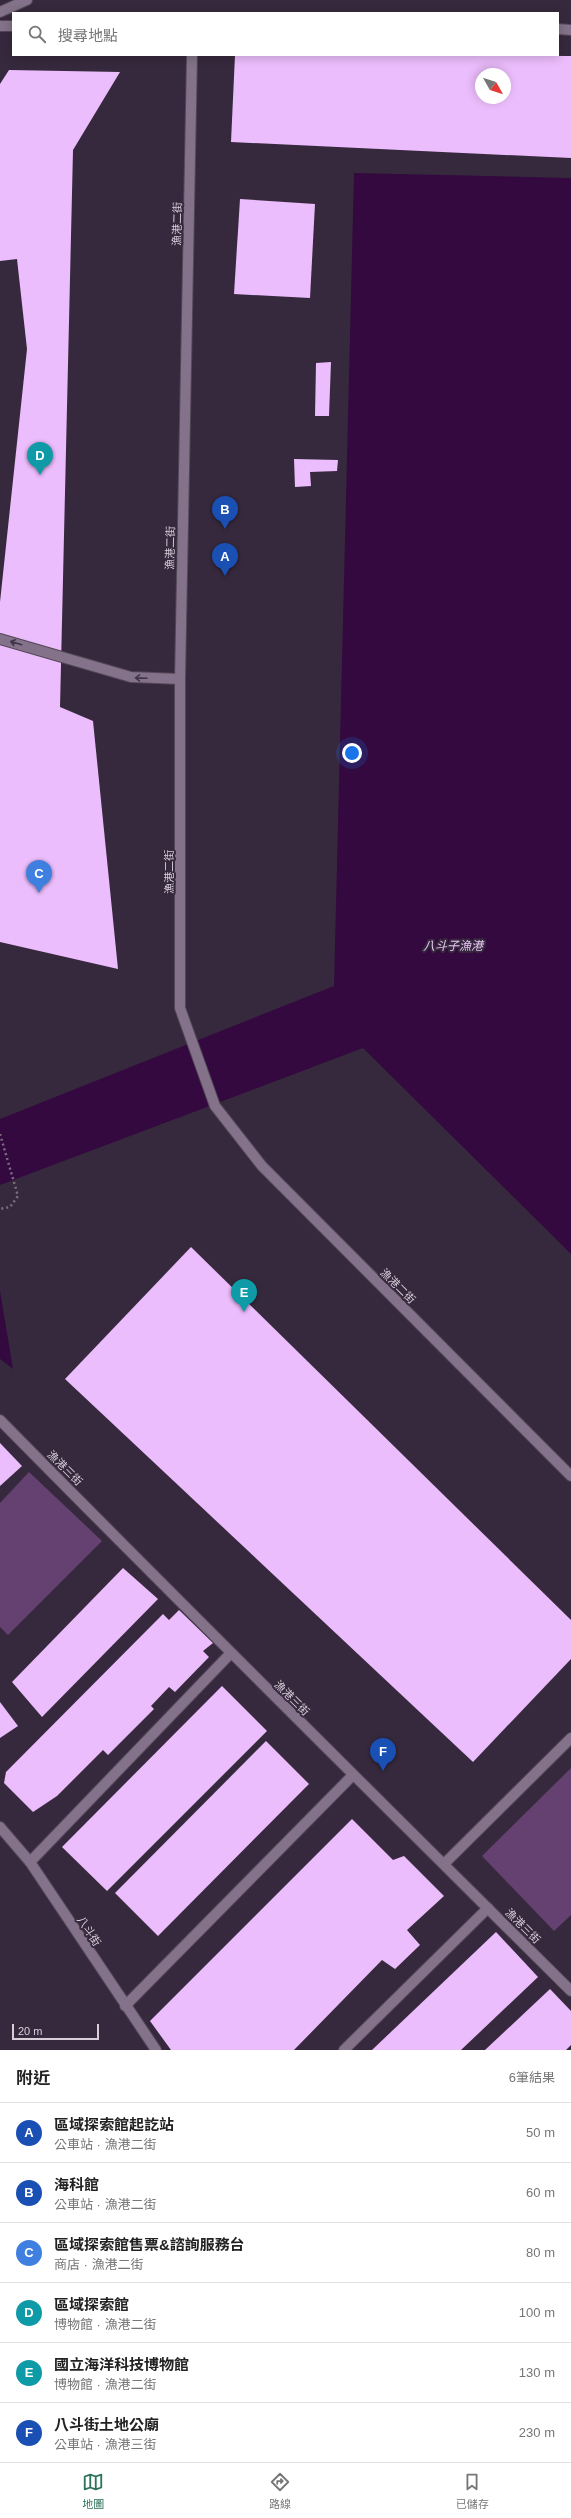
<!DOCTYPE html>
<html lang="zh-TW">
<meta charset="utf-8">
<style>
body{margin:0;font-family:Helvetica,"Noto Sans TC",sans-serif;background:#f6f6f6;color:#222}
.compass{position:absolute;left:475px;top:68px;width:36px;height:36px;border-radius:50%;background:#fff;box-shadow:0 2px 10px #0003;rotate:129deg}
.scale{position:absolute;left:12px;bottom:10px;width:87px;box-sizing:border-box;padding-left:4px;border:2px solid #d7ceda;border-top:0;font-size:11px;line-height:14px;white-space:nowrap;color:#d7ceda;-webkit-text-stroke:3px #37293d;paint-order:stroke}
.you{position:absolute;left:352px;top:753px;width:14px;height:14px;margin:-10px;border:3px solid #fff;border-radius:50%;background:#1a73e8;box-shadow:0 0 0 6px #1a73e833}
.badge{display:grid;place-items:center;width:26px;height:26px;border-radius:50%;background:#2d725c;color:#fff;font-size:13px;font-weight:700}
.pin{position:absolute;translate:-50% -33px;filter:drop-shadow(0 1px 2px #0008)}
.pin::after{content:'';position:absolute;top:21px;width:14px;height:12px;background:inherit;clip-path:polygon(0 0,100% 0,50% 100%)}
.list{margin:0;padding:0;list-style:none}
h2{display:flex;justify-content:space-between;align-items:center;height:52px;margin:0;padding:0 16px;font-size:17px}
h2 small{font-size:13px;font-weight:400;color:#767676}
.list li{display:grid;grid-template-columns:26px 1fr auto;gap:12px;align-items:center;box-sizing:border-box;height:60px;padding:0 16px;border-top:1px solid #e0e0e0}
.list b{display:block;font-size:15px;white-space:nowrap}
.list p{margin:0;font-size:13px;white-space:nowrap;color:#767676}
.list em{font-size:13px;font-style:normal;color:#767676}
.icon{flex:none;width:22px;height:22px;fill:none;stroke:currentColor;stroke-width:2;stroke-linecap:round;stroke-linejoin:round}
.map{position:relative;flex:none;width:571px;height:2050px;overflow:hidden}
.search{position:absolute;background:#fff;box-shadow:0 2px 10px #0003;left:12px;right:12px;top:12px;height:44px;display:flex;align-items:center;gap:10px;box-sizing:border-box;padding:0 14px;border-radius:0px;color:#767676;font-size:15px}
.sheet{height:412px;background:#fff}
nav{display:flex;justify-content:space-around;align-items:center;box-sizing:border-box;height:56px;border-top:1px solid #e0e0e0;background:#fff;font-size:11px;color:#767676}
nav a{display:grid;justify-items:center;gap:2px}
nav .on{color:#2d725c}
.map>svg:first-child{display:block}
.green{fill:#644170}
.water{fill:#33093f}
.building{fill:#ecbdfc;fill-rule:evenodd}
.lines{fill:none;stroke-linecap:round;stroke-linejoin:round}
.lane-casing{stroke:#534656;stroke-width:12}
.street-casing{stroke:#534656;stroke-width:12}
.path{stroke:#7b6f7f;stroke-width:2.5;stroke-dasharray:2 3;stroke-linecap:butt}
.lane{stroke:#837289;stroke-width:10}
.street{stroke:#837289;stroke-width:10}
.oneway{stroke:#423448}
.labels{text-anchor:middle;stroke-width:4;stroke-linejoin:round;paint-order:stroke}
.street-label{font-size:11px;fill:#d7ceda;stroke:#37293d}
.water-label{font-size:12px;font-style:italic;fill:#e7c3f4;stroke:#37293d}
</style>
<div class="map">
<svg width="571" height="2050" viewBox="0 0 571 2050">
<rect width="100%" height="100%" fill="#37293d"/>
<g class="green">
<path d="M29,1472L102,1541L8,1635L0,1627V1503Z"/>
<path d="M571,1768V1915L554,1931L482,1856Z"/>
</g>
<g class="water">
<path d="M354,173L571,178V1254L363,1048L0,1185V1119L334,986Z"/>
<path d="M0,1291L13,1369L0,1359Z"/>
</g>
<g class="building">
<path d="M235,55L571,56V158L231,142ZM481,74H505V98H481Z"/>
<path d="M9,70L120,72L73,150L60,707L93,721L118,969L0,942V602L27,349L17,259L0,261V84Z"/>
<path d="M240,199L315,204L310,298L234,294Z"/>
<path d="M331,362L329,416H315L316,363Z"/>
<path d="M294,459L338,460L337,471L310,472L311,486L295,487Z"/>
<path d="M191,1247L571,1620V1659L473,1762L65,1379Z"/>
<path d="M0,1443L22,1466L0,1486Z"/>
<path d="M123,1568L158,1599L42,1717L12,1682Z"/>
<path d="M179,1610L213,1643L203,1651L209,1657L175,1692L169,1687L151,1706L154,1709L108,1755L103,1750L57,1796L33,1812L4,1783L6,1772L163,1614L169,1620Z"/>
<path d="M222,1686L267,1731L107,1891L62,1847Z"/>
<path d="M0,1702L18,1726L0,1738Z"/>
<path d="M266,1741L309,1784L158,1936L115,1893Z"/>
<path d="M352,1819L393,1860L404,1856L444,1896L407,1930L420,1945L395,1969L382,1960L294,2050H171L150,2021Z"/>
<path d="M496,1932L538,1977L461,2050H372Z"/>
<path d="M550,1989L571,2011V2045L566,2050H485Z"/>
</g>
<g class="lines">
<defs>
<g id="lane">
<path d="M0,639L131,677L180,679"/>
<path d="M30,1862L230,1654"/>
<path d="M125,2006L352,1776"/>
<path d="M344,2050L488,1908"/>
</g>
<g id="street">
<path d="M0,12L27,0"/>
<path d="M0,26H13"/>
<path d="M558,29L571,30"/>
<path d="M192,55L180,679V1008L215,1106L262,1166L571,1476"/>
<path d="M0,1420C189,1612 380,1801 571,1991"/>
<path d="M0,1827L30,1862L156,2050"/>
<path d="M445,1863L571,1738"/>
</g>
</defs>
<use href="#lane" class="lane-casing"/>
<use href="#street" class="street-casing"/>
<path class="path" d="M0,1134L18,1196L10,1207L0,1209"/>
<use href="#lane" class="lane"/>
<use href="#street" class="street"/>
</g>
<defs><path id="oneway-shaft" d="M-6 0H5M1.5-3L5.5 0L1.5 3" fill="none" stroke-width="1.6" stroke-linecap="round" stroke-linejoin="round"/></defs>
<g class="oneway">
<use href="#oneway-shaft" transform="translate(16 643) rotate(-164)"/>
<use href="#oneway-shaft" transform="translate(141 678) rotate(-178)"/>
</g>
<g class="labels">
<g class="street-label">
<text transform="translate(177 224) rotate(-89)" y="4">漁港二街</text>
<text transform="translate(170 548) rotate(-89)" y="4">漁港二街</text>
<text transform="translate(169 872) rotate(-90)" y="4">漁港二街</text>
<text transform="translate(398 1286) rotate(45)" y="4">漁港二街</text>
<text transform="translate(65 1468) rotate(45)" y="4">漁港三街</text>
<text transform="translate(292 1698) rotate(45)" y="4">漁港三街</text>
<text transform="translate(523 1926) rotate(45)" y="4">漁港三街</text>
<text transform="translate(89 1931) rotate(57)" y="4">八斗街</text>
</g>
<g class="water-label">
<text x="453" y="950">八斗子漁港</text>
</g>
</g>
</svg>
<svg class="compass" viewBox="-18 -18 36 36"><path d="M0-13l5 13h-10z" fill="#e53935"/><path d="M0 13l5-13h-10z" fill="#767676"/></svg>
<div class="scale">20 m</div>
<div class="you"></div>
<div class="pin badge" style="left:225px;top:576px;background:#1a4fb4">A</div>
<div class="pin badge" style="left:225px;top:529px;background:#1a4fb4">B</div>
<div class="pin badge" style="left:39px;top:893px;background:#3f7fe0">C</div>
<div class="pin badge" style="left:40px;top:475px;background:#0f9aa8">D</div>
<div class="pin badge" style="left:244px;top:1312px;background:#0f9aa8">E</div>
<div class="pin badge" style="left:383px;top:1771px;background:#1a4fb4">F</div>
<div class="search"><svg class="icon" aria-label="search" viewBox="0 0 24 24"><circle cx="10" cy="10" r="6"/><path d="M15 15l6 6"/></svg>搜尋地點</div>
</div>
<section class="sheet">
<h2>附近<small>6筆結果</small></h2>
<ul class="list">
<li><span class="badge" style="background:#1a4fb4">A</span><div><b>區域探索館起訖站</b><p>公車站 · 漁港二街</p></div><em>50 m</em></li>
<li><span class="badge" style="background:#1a4fb4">B</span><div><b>海科館</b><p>公車站 · 漁港二街</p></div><em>60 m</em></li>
<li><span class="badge" style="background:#3f7fe0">C</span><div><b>區域探索館售票&amp;諮詢服務台</b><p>商店 · 漁港二街</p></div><em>80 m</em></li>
<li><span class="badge" style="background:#0f9aa8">D</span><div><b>區域探索館</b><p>博物館 · 漁港二街</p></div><em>100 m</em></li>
<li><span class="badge" style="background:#0f9aa8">E</span><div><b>國立海洋科技博物館</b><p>博物館 · 漁港二街</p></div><em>130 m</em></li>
<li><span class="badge" style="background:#1a4fb4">F</span><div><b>八斗街土地公廟</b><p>公車站 · 漁港三街</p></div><em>230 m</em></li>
</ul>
</section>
<nav>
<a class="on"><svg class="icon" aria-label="map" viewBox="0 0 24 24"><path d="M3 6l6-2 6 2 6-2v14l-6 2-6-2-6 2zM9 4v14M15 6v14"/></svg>地圖</a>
<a><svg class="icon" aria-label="directions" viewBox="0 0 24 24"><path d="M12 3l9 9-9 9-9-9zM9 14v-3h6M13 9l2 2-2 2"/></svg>路線</a>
<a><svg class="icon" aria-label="saved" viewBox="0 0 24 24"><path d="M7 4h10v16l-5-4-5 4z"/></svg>已儲存</a>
</nav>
